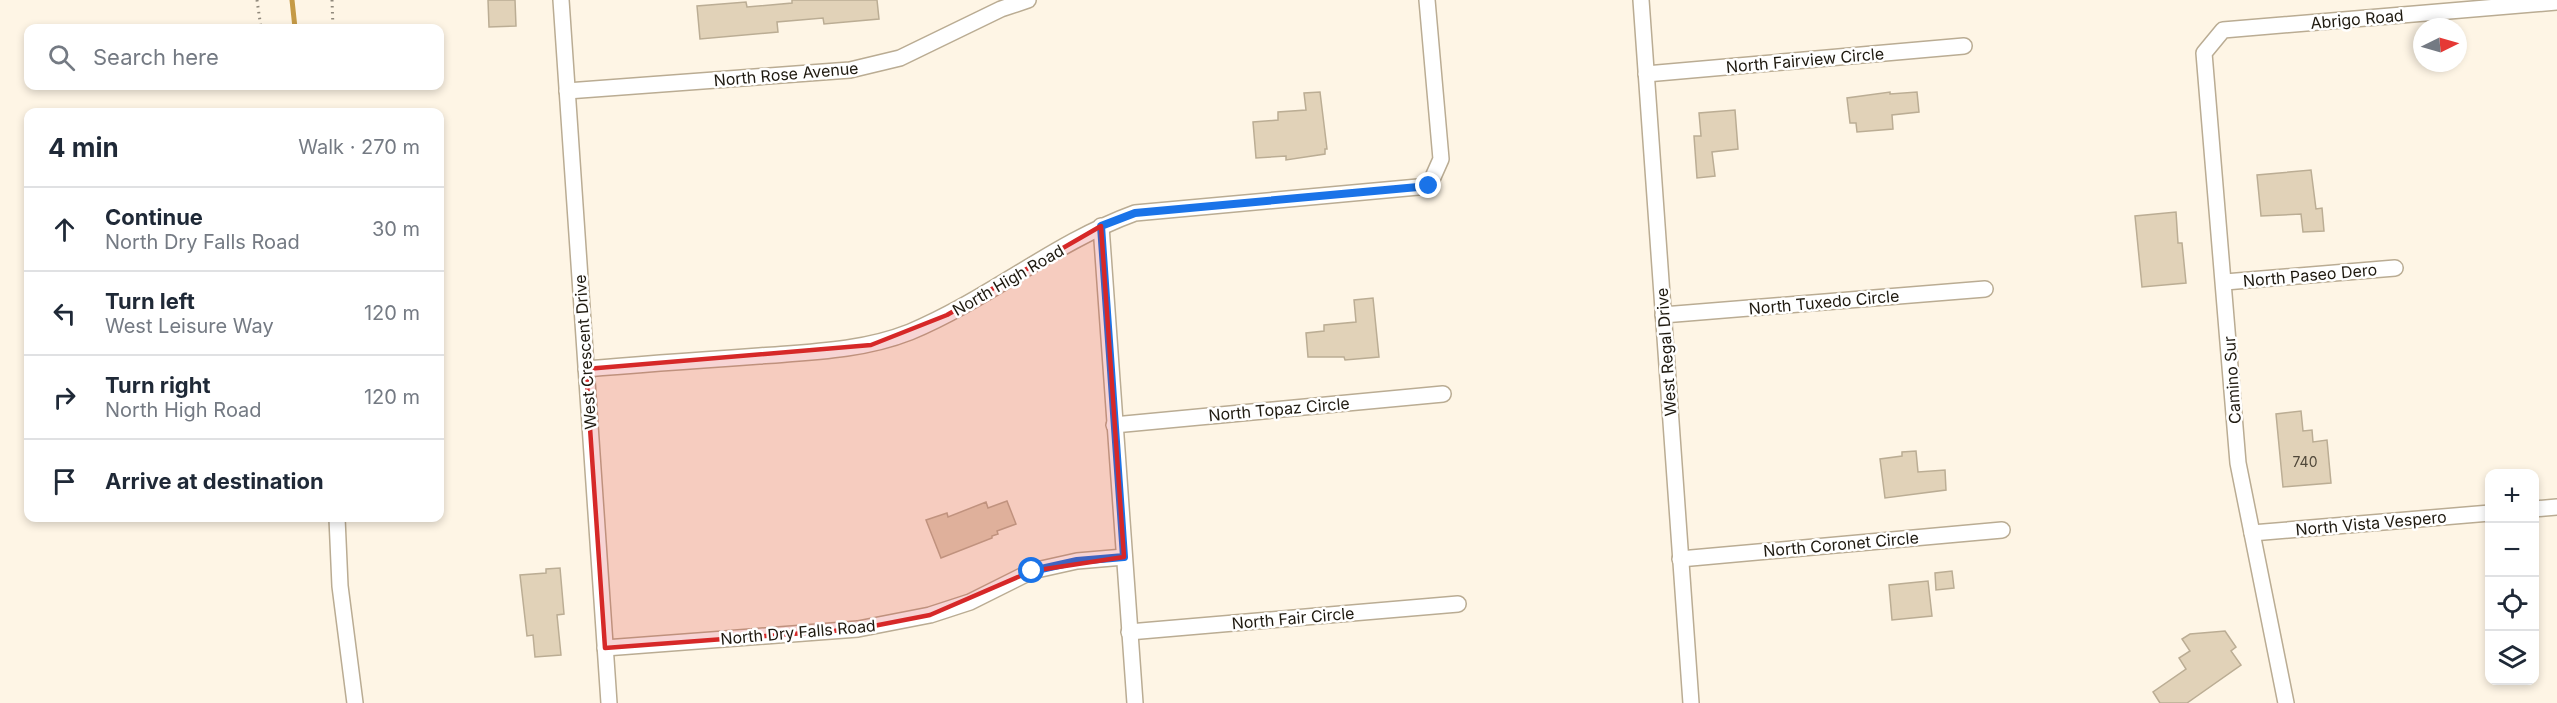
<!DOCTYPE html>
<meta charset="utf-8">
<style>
body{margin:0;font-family:Inter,sans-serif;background:#f2f2f3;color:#1f2937}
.controls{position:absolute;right:18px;bottom:18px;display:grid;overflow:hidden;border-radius:12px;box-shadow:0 3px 9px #0003}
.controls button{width:54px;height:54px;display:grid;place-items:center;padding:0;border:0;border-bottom:2px solid #e0e1e3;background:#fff;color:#1f2937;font:30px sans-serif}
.compass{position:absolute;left:2413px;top:18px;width:54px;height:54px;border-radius:50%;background:#fff;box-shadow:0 3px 9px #0003;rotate:85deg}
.stop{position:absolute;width:18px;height:18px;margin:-14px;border:4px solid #1a73e8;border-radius:50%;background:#fff}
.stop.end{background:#1a73e8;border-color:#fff;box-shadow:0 2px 6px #0008}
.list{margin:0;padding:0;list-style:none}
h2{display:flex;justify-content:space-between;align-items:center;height:78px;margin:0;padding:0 24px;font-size:26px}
h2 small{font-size:20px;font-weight:400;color:#747a83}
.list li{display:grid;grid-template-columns:39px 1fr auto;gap:18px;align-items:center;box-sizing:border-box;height:84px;padding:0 24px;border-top:2px solid #e0e1e3}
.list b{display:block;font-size:22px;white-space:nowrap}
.list p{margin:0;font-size:20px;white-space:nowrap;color:#747a83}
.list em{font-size:20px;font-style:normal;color:#747a83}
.icon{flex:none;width:33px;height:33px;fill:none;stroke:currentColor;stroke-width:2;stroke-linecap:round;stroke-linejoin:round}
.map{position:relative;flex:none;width:2557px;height:703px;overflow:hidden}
.search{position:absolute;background:#fff;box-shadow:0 3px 9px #0003;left:24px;top:24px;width:420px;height:66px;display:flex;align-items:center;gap:15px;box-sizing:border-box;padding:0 21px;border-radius:12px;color:#747a83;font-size:22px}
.panel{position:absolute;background:#fff;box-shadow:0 3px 9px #0003;left:24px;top:108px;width:420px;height:414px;border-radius:12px}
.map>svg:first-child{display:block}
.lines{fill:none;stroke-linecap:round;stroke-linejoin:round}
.stream{stroke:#c59a45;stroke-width:5}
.building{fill:#e1d2b8;stroke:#bbad94;stroke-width:1.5}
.street-casing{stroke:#baac93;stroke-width:18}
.path{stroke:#8f887b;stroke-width:3;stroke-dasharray:1.5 4.5;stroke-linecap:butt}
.street{stroke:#fff;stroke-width:15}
.route{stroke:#1a73e8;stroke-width:8}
.marked{fill:#d62828;fill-opacity:0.2;stroke:#d62828;stroke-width:4.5;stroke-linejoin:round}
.labels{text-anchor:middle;stroke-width:5;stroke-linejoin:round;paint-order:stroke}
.number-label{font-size:14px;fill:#4f4739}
.street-label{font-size:16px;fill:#1e190f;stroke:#fff}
</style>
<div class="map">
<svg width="2557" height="703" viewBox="0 0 2557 703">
<rect width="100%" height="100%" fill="#fef5e5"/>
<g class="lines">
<path class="stream" d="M292,0L295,28"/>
</g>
<g class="building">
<path d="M488,0H515L516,26L489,27Z"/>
<path d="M792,0H877L879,19L824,24L823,18L777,22L778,32L700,39L697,6L746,2L747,7L792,3Z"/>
<path d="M1320,92L1327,149H1325V154L1286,160V156L1256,158L1253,122L1278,120V112L1306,110L1304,93Z"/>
<path d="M1890,92V94L1917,92L1919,112L1892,115L1893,129L1857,132L1856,123H1850L1847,98Z"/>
<path d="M1735,110L1738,149L1712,152L1715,176L1697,178L1694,136H1701L1699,113Z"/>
<path d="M2311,170L2316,209L2322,208L2324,231L2303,232L2301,214L2261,216L2257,175Z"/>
<path d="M2176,212L2178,243H2182L2186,283L2142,287L2135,216Z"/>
<path d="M1373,298L1379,357L1345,360L1344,357H1308L1306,333L1324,331V325L1356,322L1354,300Z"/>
<path d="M2301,411L2303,431L2312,430L2313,442L2327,440L2331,483L2283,487L2276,414Z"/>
<path d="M1916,451L1918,472L1945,470L1946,490L1885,498L1880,459L1902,456V452Z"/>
<path d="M1007,501L1016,524L997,531L998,534L992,536V538L941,558L926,520L947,513L948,517L986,502L988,508Z"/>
<path d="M560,568L564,614L557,615L561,655L535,657L533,635L527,636L520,575L546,573V569Z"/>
<path d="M1952,571L1954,588L1936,590L1935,573Z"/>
<path d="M1928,581L1932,616L1892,620L1889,585Z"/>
<path d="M2225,631L2236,647L2231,651L2241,665L2187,703H2160L2153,692L2186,669L2179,658L2190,651L2182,639L2190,634Z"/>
</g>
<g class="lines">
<defs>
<g id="street">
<path d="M561,0L609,703"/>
<path d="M1641,0L1691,703"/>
<path d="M1646,74L1964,46"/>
<path d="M567,91L850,70L900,58L1001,9L1028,0"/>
<path d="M1101,226L1135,703"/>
<path d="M2225,282L2395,268"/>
<path d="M1663,315L1985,289"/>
<path d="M586,369C644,364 701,360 759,356C810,352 862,351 910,332C989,299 1055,242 1135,213L1429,186L1441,159L1427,0"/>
<path d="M1114,425L1443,394"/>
<path d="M2534,509L2557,507"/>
<path d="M337,518L340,586L355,703"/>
<path d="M2252,533L2490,513"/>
<path d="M1680,559L2002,530"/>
<path d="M1129,632L1458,604"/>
<path d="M605,648L858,629L930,615L970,602L1032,571L1077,561L1124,557"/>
<path d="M2286,703L2238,463L2204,53L2223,30L2557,2"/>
</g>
</defs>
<use href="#street" class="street-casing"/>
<g class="path">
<path d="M257,0L261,28"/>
<path d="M332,0L333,28"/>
</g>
<use href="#street" class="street"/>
</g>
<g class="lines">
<path class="route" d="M1032,571L1077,561L1124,557L1101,226L1135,213L1429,186"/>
</g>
<path class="marked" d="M1101,226L1124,557L1032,571L930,615L858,629L605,648L586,369L871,345L947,315Z"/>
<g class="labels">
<g class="number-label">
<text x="2305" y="467">740</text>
</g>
<g class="street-label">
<text transform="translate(2357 19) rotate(-5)" y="6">Abrigo Road</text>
<text transform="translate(1805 60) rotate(-5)" y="6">North Fairview Circle</text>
<text transform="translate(786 74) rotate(-5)" y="6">North Rose Avenue</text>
<text transform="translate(2310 275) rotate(-5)" y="6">North Paseo Dero</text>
<text transform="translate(1008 280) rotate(-30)" y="6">North High Road</text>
<text transform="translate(1824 302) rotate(-5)" y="6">North Tuxedo Circle</text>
<text transform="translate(585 352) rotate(-94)" y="6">West Crescent Drive</text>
<text transform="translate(1666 352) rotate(-94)" y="6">West Regal Drive</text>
<text transform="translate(2232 380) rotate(-94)" y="6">Camino Sur</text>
<text transform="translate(1279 409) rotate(-5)" y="6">North Topaz Circle</text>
<text transform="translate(2371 523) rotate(-5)" y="6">North Vista Vespero</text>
<text transform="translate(1841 544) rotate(-5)" y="6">North Coronet Circle</text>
<text transform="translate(1293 618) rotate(-5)" y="6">North Fair Circle</text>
<text transform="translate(798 632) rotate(-5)" y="6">North Dry Falls Road</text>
</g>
</g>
</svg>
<div class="controls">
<button>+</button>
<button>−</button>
<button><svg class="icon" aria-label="locate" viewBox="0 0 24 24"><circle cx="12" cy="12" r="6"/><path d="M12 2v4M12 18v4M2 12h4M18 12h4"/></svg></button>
<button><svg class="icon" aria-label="layers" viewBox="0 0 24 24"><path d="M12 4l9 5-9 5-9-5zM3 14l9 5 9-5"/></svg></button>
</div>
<svg class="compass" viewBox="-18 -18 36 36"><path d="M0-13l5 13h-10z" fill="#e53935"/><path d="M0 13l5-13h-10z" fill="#747a83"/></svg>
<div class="stop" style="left:1032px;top:571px"></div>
<div class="stop end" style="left:1429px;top:186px"></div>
<div class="search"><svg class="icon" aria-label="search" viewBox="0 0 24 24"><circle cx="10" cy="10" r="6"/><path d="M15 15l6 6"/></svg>Search here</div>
<section class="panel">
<h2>4 min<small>Walk · 270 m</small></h2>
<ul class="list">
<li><svg class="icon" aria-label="ahead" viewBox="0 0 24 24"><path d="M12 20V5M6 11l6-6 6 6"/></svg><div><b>Continue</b><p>North Dry Falls Road</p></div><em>30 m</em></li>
<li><svg class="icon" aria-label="left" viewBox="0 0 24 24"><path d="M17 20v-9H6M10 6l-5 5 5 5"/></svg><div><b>Turn left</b><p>West Leisure Way</p></div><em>120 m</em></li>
<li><svg class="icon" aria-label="right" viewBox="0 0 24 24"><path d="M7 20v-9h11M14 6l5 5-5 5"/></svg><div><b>Turn right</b><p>North High Road</p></div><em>120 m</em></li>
<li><svg class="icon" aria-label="arrive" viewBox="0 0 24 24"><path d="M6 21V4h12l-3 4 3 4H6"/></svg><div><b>Arrive at destination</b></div></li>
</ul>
</section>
</div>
